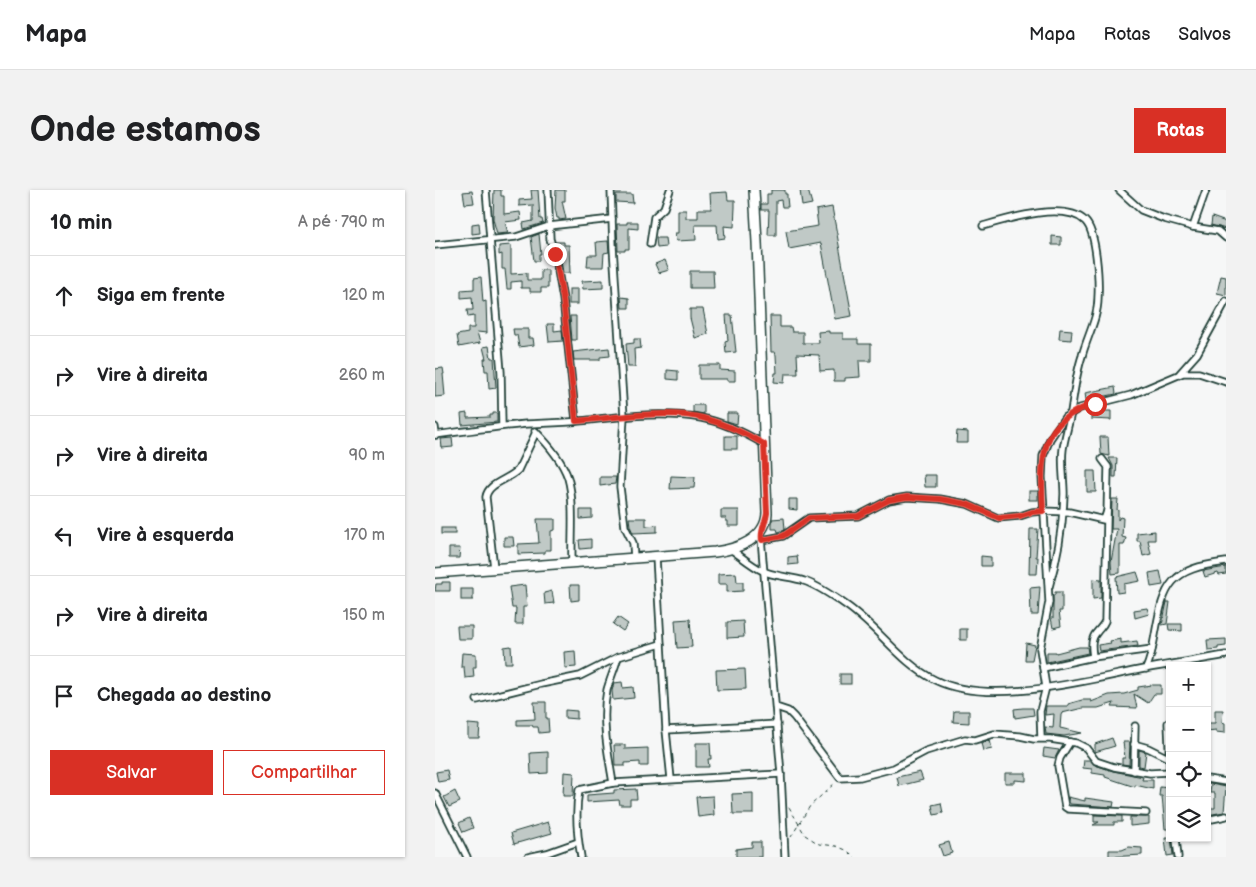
<!DOCTYPE html>
<html lang="pt">
<meta charset="utf-8">
<style>
body{margin:0;font-family:"Balsamiq Sans",sans-serif;background:#f2f2f2;color:#202124}
.controls{position:absolute;right:15px;bottom:15px;display:grid;overflow:hidden;border-radius:0px;box-shadow:0 1px 4px #0004}
.controls button{width:45px;height:45px;display:grid;place-items:center;padding:0;border:0;border-bottom:1px solid #e0e0e0;background:#fff;color:#202124;font:25px sans-serif}
.stop{position:absolute;width:15px;height:15px;margin:-11px;border:4px solid #d93025;border-radius:50%;background:#fff}
.stop.end{background:#d93025;border-color:#fff;box-shadow:0 1px 5px #0008}
.list{margin:0;padding:0;list-style:none}
h2{display:flex;justify-content:space-between;align-items:center;height:65px;margin:0;padding:0 20px;font-size:21px}
h2 small{font-size:16px;font-weight:400;color:#757577}
.list li{display:grid;grid-template-columns:32px 1fr auto;gap:15px;align-items:center;box-sizing:border-box;height:80px;padding:0 20px;border-top:1px solid #e0e0e0}
.list b{display:block;font-size:19px;white-space:nowrap}
.list em{font-size:16px;font-style:normal;color:#757577}
.actions{display:flex;gap:10px;padding:15px 20px}
.actions a{flex:1;padding:11px 0;border:1px solid #d93025;border-radius:0px;text-align:center;font-size:18px;color:#d93025}
.actions .main{background:#d93025;color:#fff}
.icon{flex:none;width:28px;height:28px;fill:none;stroke:currentColor;stroke-width:2;stroke-linecap:round;stroke-linejoin:round}
.map{position:relative;flex:none;width:791px;height:667px;overflow:hidden;border-radius:0px}
header{display:flex;align-items:center;gap:30px;box-sizing:border-box;height:70px;padding:0 25px;background:#fff;border-bottom:1px solid #e0e0e0}
header strong{font-size:24px}
nav{display:flex;gap:28px;margin-inline-start:auto;font-size:18px}
.intro{display:flex;align-items:center;justify-content:space-between;box-sizing:border-box;height:120px;padding:0 30px}
h1{margin:0;font-size:35px}
.button{padding:12px 22px;border-radius:0px;background:#d93025;color:#fff;font-size:18px;font-weight:700}
main{display:flex;gap:30px;padding:0 30px}
aside{flex:1;background:#fff;border-radius:0px;box-shadow:0 1px 4px #0004}
.map>svg:first-child{display:block}
.building{fill:#c0c9c6;stroke:#1f3d34}
.lines{fill:none;stroke-linecap:round;stroke-linejoin:round}
.minor-casing{stroke:#1f3d34;stroke-width:9}
.secondary-casing{stroke:#1f3d34;stroke-width:12}
.path{stroke:#1f3d34;stroke-width:1;stroke-dasharray:4 4;stroke-linecap:butt}
.minor{stroke:#fff;stroke-width:5.5}
.secondary{stroke:#fff;stroke-width:9}
.route{stroke:#d93025;stroke-width:6}
</style>
<header>
<strong>Mapa</strong>
<nav><a>Mapa</a><a>Rotas</a><a>Salvos</a></nav>
</header>
<div class="intro"><h1>Onde estamos</h1><a class="button">Rotas</a></div>
<main>
<aside>
<h2>10 min<small>A pé · 790 m</small></h2>
<ul class="list">
<li><svg class="icon" aria-label="ahead" viewBox="0 0 24 24"><path d="M12 20V5M6 11l6-6 6 6"/></svg><div><b>Siga em frente</b></div><em>120 m</em></li>
<li><svg class="icon" aria-label="right" viewBox="0 0 24 24"><path d="M7 20v-9h11M14 6l5 5-5 5"/></svg><div><b>Vire à direita</b></div><em>260 m</em></li>
<li><svg class="icon" aria-label="right" viewBox="0 0 24 24"><path d="M7 20v-9h11M14 6l5 5-5 5"/></svg><div><b>Vire à direita</b></div><em>90 m</em></li>
<li><svg class="icon" aria-label="left" viewBox="0 0 24 24"><path d="M17 20v-9H6M10 6l-5 5 5 5"/></svg><div><b>Vire à esquerda</b></div><em>170 m</em></li>
<li><svg class="icon" aria-label="right" viewBox="0 0 24 24"><path d="M7 20v-9h11M14 6l5 5-5 5"/></svg><div><b>Vire à direita</b></div><em>150 m</em></li>
<li><svg class="icon" aria-label="arrive" viewBox="0 0 24 24"><path d="M6 21V4h12l-3 4 3 4H6"/></svg><div><b>Chegada ao destino</b></div></li>
</ul>
<div class="actions"><a class="main">Salvar</a><a>Compartilhar</a></div>
</aside>
<div class="map">
<svg width="791" height="667" viewBox="0 0 791 667">
<rect width="100%" height="100%" fill="#f6f7f7"/>
<filter id="ink" filterUnits="userSpaceOnUse"><feTurbulence type="fractalNoise" baseFrequency=".02" numOctaves="2"/><feDisplacementMap in="SourceGraphic" scale="10" xChannelSelector="R" yChannelSelector="G"/><feConvolveMatrix kernelMatrix="1 2 1 2 8 2 1 2 1" color-interpolation-filters="sRGB"/></filter>
<g filter="url(#ink)">
<g class="building">
<path d="M59,0H66V6H69V24L85,22L86,30L70,32L73,43L62,44L58,29Z"/>
<path d="M96,0H103L105,29H107L108,33L89,39L88,33L98,31V15L84,16V10L97,9Z"/>
<path d="M121,0H130V11H127L131,29L124,30V28H122L120,18Z"/>
<path d="M336,0H350V4H352V7L353,17H347L346,10L341,11V45H333L334,20H326V14H332V4H336Z"/>
<path d="M365,0H373L377,14L367,16Z"/>
<path d="M37,1L39,13L30,14L28,2Z"/>
<path d="M292,2L293,10H300V17L299,37L289,36L290,48L283,49L282,35H260L261,50L241,51L240,43H243V20H251V28H263V19H276L275,3Z"/>
<path d="M181,4H197L198,13L181,12Z"/>
<path d="M397,17L417,126L400,129L386,53L354,59L351,41L383,36L381,20Z"/>
<path d="M777,27L791,32V39L776,35Z"/>
<path d="M192,32H203V39L194,38V59H190V61H183L182,34H192Z"/>
<path d="M44,33L45,43L37,44V34Z"/>
<path d="M104,44L106,64H104V71H99L96,47Z"/>
<path d="M617,46L626,47V55H617Z"/>
<path d="M221,48H230L231,57L222,58Z"/>
<path d="M173,51L174,62L169,63L168,77H152L153,65H162L161,52Z"/>
<path d="M121,52H129V55H134L135,83H128L126,70Z"/>
<path d="M76,55V84L92,83V90H106V80H113V98H106V102H95V98H86V91L76,92V99H72L70,79H67V64L64,65V56Z"/>
<path d="M230,70L234,80L224,83L220,74Z"/>
<path d="M255,81H278L279,98H255Z"/>
<path d="M786,86L791,87V105L782,103Z"/>
<path d="M46,87L48,112L51,111L52,143L42,142L45,153L24,157L22,145L33,143V138H39V126L33,127L32,120H38L37,107L26,108V100L39,99V88Z"/>
<path d="M168,90V98L148,99L147,91Z"/>
<rect x="134" y="99" width="9" height="15"/>
<path d="M186,107L194,108V118H187Z"/>
<path d="M255,119H268L273,144L260,148L255,128Z"/>
<path d="M291,125H297L301,162L291,163L290,152L293,151Z"/>
<path d="M135,126H141V150H137Z"/>
<path d="M335,126H345V137H356L357,142H368V153H384L383,142L394,141V143H408V149H423V154H436V171H424L425,187L410,188V191H399V180L385,181L384,165L362,164L363,184H350L349,193L339,192L340,183H342L341,165L340,162H336Z"/>
<path d="M112,134H119V141L127,140L128,151L114,152Z"/>
<path d="M78,139H93V148H98L99,155L84,157L82,145H79Z"/>
<path d="M625,139L637,140L636,150L624,149Z"/>
<path d="M199,149H205L206,158L199,159L200,177H193L191,154L199,153Z"/>
<path d="M54,156L56,168H59L61,198L54,199L53,181H50L49,169H51L48,157Z"/>
<path d="M174,158L175,166L165,167V170H139L138,162Z"/>
<path d="M264,175H285V180L300,181V191H292V189H264Z"/>
<path d="M8,178L9,184H8L10,206L0,207V179Z"/>
<path d="M232,180L243,181V190L232,189Z"/>
<path d="M680,197L681,204L651,210L650,203Z"/>
<path d="M258,215H269V224L258,222Z"/>
<path d="M667,221H676V230L656,229V223Z"/>
<path d="M32,223V228L55,227V225H58V223H62V232L27,235L26,224Z"/>
<path d="M292,223H303L302,234L292,231Z"/>
<path d="M522,241L533,242V253H521Z"/>
<rect x="290" y="246" width="12" height="13"/>
<path d="M665,247H673L674,266L666,264Z"/>
<path d="M17,248L18,257L7,258L6,249Z"/>
<path d="M674,268H682L681,287H678V276Z"/>
<path d="M652,281H660L661,302H652Z"/>
<path d="M489,285H501V297H490Z"/>
<path d="M236,286L260,287L259,298L235,299Z"/>
<path d="M165,287H181L180,294L165,296Z"/>
<rect x="594" y="301" width="9" height="9"/>
<path d="M354,309H362V320L354,319Z"/>
<path d="M677,309H683L682,320H683V330L685,327L688,328L687,347L691,348L689,355H685V383L677,384L676,372L682,339H676Z"/>
<path d="M145,320H157V328L145,329Z"/>
<path d="M286,320H304V336H293V331H291V328H286Z"/>
<path d="M194,328H211V336L222,335V342L198,343L195,336Z"/>
<path d="M349,328L350,339L343,342L342,339H337V329Z"/>
<path d="M102,329H120V340L116,341V360H110V363L83,364V354L104,353Z"/>
<rect x="6" y="338" width="14" height="6"/>
<path d="M595,339H603L601,367H603L602,384H594Z"/>
<path d="M720,341V350H713L716,364L708,366L705,351H702V343Z"/>
<path d="M69,347H78L79,356H69Z"/>
<path d="M156,349V358L145,359L144,350Z"/>
<path d="M14,358H25L24,368H14Z"/>
<path d="M362,366L363,374L353,375V367Z"/>
<path d="M546,366L556,367V376H546Z"/>
<path d="M791,377V384L784,385L783,383L770,387L768,381Z"/>
<path d="M725,381L728,395L716,397L714,383Z"/>
<path d="M702,382L705,391L689,394V402L682,403L681,387Z"/>
<path d="M301,383L302,392H308V401L292,402V394H283V384Z"/>
<path d="M658,389L666,390V408L658,409Z"/>
<path d="M7,392H15V401H0L1,394H7Z"/>
<path d="M90,395L92,417H88V434H80L81,418H77L74,397Z"/>
<path d="M135,395H144V410L136,411Z"/>
<path d="M605,397L603,425H596L595,398Z"/>
<rect x="26" y="399" width="12" height="11"/>
<path d="M117,401L119,413L110,414L109,403Z"/>
<path d="M620,402H627V421H624L626,436L618,438L616,428H618V405H620Z"/>
<path d="M732,412H735L732,434L727,435Z"/>
<path d="M712,418L714,424L700,428L699,420Z"/>
<path d="M183,427L193,434L188,441L178,434Z"/>
<path d="M255,429L257,457L242,458L240,430Z"/>
<path d="M308,431L309,447L292,448V432Z"/>
<path d="M733,434H747V441L734,440Z"/>
<path d="M22,436H37V449H23Z"/>
<rect x="525" y="439" width="7" height="11"/>
<path d="M686,449V453L702,451L703,456L664,461L663,455L676,453L675,451Z"/>
<path d="M791,449V456L783,457V459L773,460L772,450Z"/>
<path d="M591,453L600,455L597,470H590Z"/>
<path d="M76,456L77,473H70L69,457Z"/>
<path d="M644,457H652L653,463L612,472V462H621V463Z"/>
<path d="M140,461L141,477L130,478L129,462Z"/>
<path d="M27,463L41,464V477H38L39,487L30,488L29,477H26Z"/>
<path d="M310,479L311,499L282,500L281,480Z"/>
<rect x="405" y="484" width="11" height="10"/>
<path d="M187,492L188,498L198,497L199,508L178,510L177,501L179,493Z"/>
<path d="M717,495H726V504H719L713,513L699,504L702,518L677,517L679,513L663,518H648L627,523L626,525L625,538L647,543L629,546L611,544L610,537L618,538L619,524L610,525L611,516H633V514L647,510H656V512L674,505L689,504L703,500V497Z"/>
<path d="M99,512H111V528H113L114,542L104,543L103,537H98L97,535H82V530L100,529Z"/>
<path d="M588,518H598L599,525L580,528L579,519Z"/>
<path d="M130,520L142,521V529L130,528Z"/>
<path d="M780,520H788L787,532L790,533V543L781,542V540L772,541V533H780Z"/>
<path d="M519,521H534V533L518,532Z"/>
<path d="M33,534L45,535L44,548H33Z"/>
<path d="M677,548L680,556L660,562V554Z"/>
<path d="M555,550L557,559L548,561L546,553Z"/>
<path d="M688,552H695L694,575L687,574V568H690Z"/>
<path d="M261,553H275L276,569H273L274,577H261Z"/>
<path d="M179,555H190V559L213,558V576H205V572L190,573V576H180Z"/>
<path d="M609,558L624,560L620,568L608,566Z"/>
<path d="M704,560L711,562L709,577L704,576Z"/>
<path d="M113,562V583L96,584L95,563Z"/>
<path d="M649,570H655L660,575L678,581L708,587L707,590H718V599L700,595V597L670,587V585L657,583V579L648,578Z"/>
<path d="M12,580L14,590L3,592L1,582Z"/>
<path d="M129,582L139,583L138,606H128Z"/>
<path d="M485,582L488,590L464,596L462,587Z"/>
<path d="M570,583H591V591L580,590V593H570Z"/>
<path d="M776,594L791,597L789,622L772,625V618H780V603H775Z"/>
<path d="M725,597L734,598L735,639H730L727,606H724Z"/>
<path d="M201,599L202,609H195V615H185L184,610L152,612V605L179,603V600Z"/>
<path d="M20,601L25,612L14,617L9,607Z"/>
<path d="M318,603V624H298L297,604Z"/>
<path d="M278,606L279,625L263,627L261,607Z"/>
<path d="M633,607L650,611V608L679,612L678,617L635,614Z"/>
<path d="M506,613L508,623L499,625L497,615Z"/>
<path d="M659,625L687,626V632H679V635H658L664,632H659Z"/>
<path d="M695,627H714V634L695,636Z"/>
<path d="M34,628L38,638L28,642L24,633Z"/>
<path d="M113,632L117,643L79,654L76,643Z"/>
<path d="M730,648H736L738,665L732,666Z"/>
<path d="M317,652H326V667H301V659L317,657Z"/>
<path d="M514,652L517,663L508,666L504,655Z"/>
<path d="M694,657L707,658V665L674,667V660H687Z"/>
</g>
<g class="lines">
<defs>
<g id="minor">
<path d="M51,0L66,182L67,236"/>
<path d="M113,0L115,49L120,64L128,109L141,231"/>
<path d="M176,0L178,57L189,226L185,297L190,337L198,353L199,368"/>
<path d="M684,0L706,20L729,29L758,37L783,41L791,48"/>
<path d="M548,36C572,29 629,11 650,31C662,42 664,92 663,108C663,128 652,147 647,166C641,184 639,203 636,222C634,234 630,246 628,259C626,273 629,289 629,304C628,336 623,366 614,397"/>
<path d="M758,37L771,0"/>
<path d="M215,54L219,27L229,18L235,0"/>
<path d="M0,55L81,47L114,36L177,29"/>
<path d="M745,183L762,164L791,111"/>
<path d="M0,237L1,245"/>
<path d="M100,241C113,254 127,270 133,288C140,313 136,346 137,373"/>
<path d="M0,245C30,241 60,237 91,234C109,233 126,233 144,231C184,227 226,221 266,228C288,232 310,243 329,254"/>
<path d="M326,348L346,584L350,667"/>
<path d="M327,350L348,346L374,328L423,326L454,310L472,307L505,309L532,314L563,328L585,326L597,322L608,321L634,322L669,330L672,321"/>
<path d="M297,360C307,367 317,376 328,381C337,386 358,387 369,391C382,395 396,405 408,413C442,435 464,472 500,490C555,517 651,490 709,479C736,474 764,470 791,465"/>
<path d="M221,367L231,540L236,589"/>
<path d="M59,378L51,307C53,293 73,290 83,280L101,242"/>
<path d="M658,467C657,459 655,449 662,442C665,438 668,436 670,431L673,277L667,269"/>
<path d="M608,478L658,467L717,459"/>
<path d="M711,479C716,468 718,457 720,445C729,393 735,379 791,372"/>
<path d="M42,510L106,494L145,486L183,467L226,454"/>
<path d="M341,517L353,521L359,527L405,588L425,587L459,578L491,561L530,549L540,550L559,544L585,546L599,549H615L641,553L651,558L661,571L679,577L715,583L735,582"/>
<path d="M733,533L735,579"/>
<path d="M231,540L342,534"/>
<path d="M606,548L605,521L611,497L605,459L614,412L607,287L608,266L615,249L630,227L645,218L696,205L748,183H764L791,192"/>
<path d="M635,552L625,568L623,576L630,617L633,619L711,623"/>
<path d="M699,554L713,558L733,568"/>
<path d="M699,581L700,536"/>
<path d="M772,589L791,592"/>
<path d="M178,593C173,563 166,531 172,500C175,489 180,478 183,467"/>
<path d="M0,603L32,667"/>
<path d="M772,630L791,626"/>
<path d="M741,648L743,667"/>
<path d="M93,667L112,663L143,652"/>
<path d="M146,667C142,645 140,622 144,600L178,593L346,584"/>
</g>
<path id="secondary" d="M0,383L280,362C303,359 331,349 332,323L322,52L319,0"/>
</defs>
<use href="#minor" class="minor-casing"/>
<use href="#secondary" class="secondary-casing"/>
<g class="path">
<path d="M354,617L370,645L384,654L401,656L411,660L420,667"/>
<path d="M356,647L375,616L400,593"/>
</g>
<use href="#minor" class="minor"/>
<use href="#secondary" class="secondary"/>
</g>
</g>
<g class="lines" filter="url(#ink)">
<path class="route" d="M120,64L128,109L141,231C179,228 232,219 268,228C290,234 310,243 329,254L332,323C331,333 325,340 327,350L348,346L374,328L423,326L454,310L472,307L505,309L532,314L564,328L585,326L597,322L608,321C606,272 602,230 660,214"/>
</g>
</svg>
<div class="controls">
<button>+</button>
<button>−</button>
<button><svg class="icon" aria-label="locate" viewBox="0 0 24 24"><circle cx="12" cy="12" r="6"/><path d="M12 2v4M12 18v4M2 12h4M18 12h4"/></svg></button>
<button><svg class="icon" aria-label="layers" viewBox="0 0 24 24"><path d="M12 4l9 5-9 5-9-5zM3 14l9 5 9-5"/></svg></button>
</div>
<div class="stop" style="left:660px;top:214px"></div>
<div class="stop end" style="left:120px;top:64px"></div>
</div>
</main>
